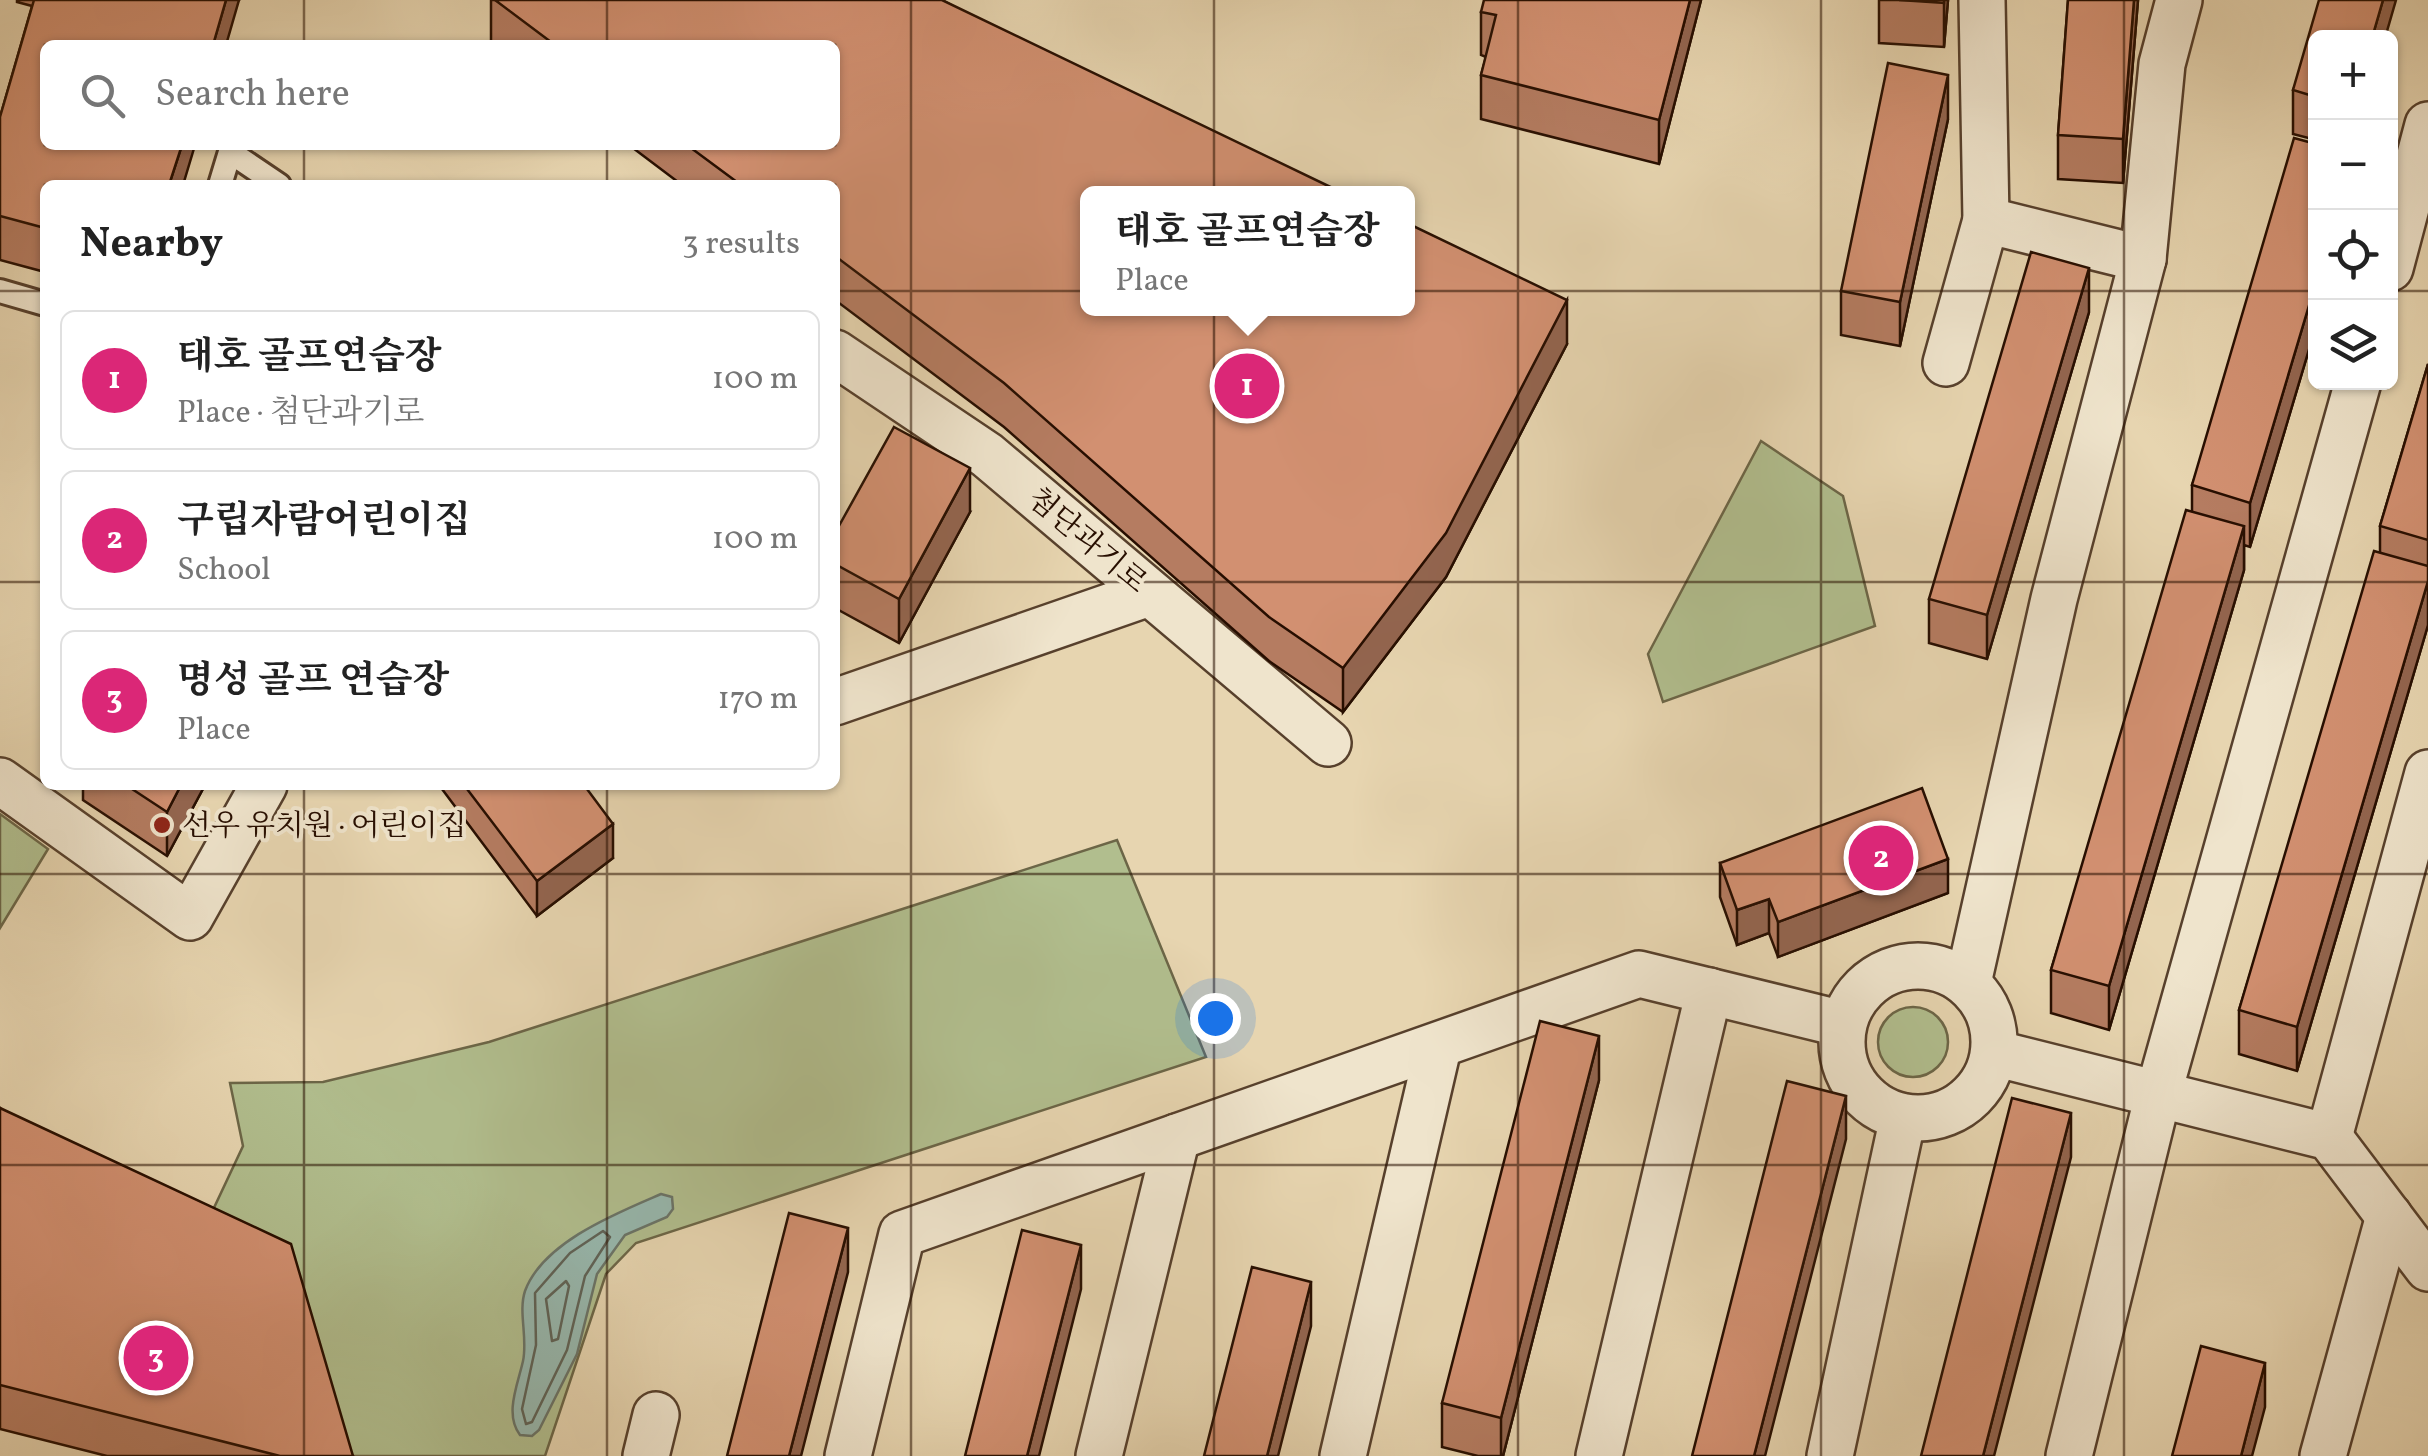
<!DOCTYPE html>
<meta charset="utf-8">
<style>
body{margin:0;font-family:Vollkorn,"Noto Serif KR",serif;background:#f2f2f2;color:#222}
.controls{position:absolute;right:30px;top:30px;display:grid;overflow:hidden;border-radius:15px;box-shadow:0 2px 8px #0004}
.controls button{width:90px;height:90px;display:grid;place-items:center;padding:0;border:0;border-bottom:2px solid #e0e0e0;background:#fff;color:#222;font:50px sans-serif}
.you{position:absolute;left:1215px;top:1018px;width:35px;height:35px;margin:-25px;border:8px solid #fff;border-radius:50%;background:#1a73e8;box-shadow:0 0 0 15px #1a73e833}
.badge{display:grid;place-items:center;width:65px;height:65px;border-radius:50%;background:#db2777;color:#fff;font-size:32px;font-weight:700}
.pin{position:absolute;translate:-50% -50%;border:5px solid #fff;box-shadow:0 2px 10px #0006}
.popup{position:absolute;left:1080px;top:186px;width:335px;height:130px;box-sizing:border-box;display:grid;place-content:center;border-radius:15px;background:#fff;filter:drop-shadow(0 2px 8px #0005);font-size:32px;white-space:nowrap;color:#767676}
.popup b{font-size:38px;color:#222}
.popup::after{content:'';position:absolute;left:50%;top:100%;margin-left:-20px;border:20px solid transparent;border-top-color:#fff}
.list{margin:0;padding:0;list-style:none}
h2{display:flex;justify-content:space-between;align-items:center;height:130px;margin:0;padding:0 40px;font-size:42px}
h2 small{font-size:32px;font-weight:400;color:#767676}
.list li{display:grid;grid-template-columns:65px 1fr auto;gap:30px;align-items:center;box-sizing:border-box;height:140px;margin:0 20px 20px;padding:0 20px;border:2px solid #e0e0e0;border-radius:15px}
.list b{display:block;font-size:38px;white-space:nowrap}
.list p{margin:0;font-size:32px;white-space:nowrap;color:#767676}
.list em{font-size:32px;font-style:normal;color:#767676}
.icon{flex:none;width:55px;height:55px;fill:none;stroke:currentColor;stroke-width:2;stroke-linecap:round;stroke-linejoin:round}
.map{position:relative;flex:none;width:2428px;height:1456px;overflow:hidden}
.search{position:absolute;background:#fff;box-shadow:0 2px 8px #0004;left:40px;top:40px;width:800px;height:110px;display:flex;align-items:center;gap:25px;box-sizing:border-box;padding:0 35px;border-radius:15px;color:#767676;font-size:38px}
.panel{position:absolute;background:#fff;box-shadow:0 2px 8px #0004;left:40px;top:180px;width:800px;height:610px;border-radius:15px}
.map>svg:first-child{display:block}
.green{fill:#b1be8e;stroke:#6c6647;stroke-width:2.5}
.water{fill:#97b8ae;stroke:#6a7468;stroke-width:2.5}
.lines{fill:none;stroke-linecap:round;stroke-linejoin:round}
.shore{stroke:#5f6357;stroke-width:2.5}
.service-casing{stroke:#57402c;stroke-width:28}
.minor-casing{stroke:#57402c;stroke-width:50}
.service{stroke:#efe4cc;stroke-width:22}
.minor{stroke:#efe4cc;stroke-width:45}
.wall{fill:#b57c61;stroke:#270e00;stroke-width:2.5}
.shaded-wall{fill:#93654f;stroke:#270e00;stroke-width:2.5}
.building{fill:#d29071;stroke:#270e00;stroke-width:2.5}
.grid{fill:none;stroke:#270e00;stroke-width:2.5;stroke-opacity:0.55}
.poi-dot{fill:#8f2418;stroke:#efe4cc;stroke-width:4}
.labels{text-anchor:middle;stroke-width:8;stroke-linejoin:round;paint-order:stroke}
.street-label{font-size:30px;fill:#270e00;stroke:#efe4cc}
.poi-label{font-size:30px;fill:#270e00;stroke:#efe4cc;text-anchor:start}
</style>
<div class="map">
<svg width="2428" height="1456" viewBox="0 0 2428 1456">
<rect width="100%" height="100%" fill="#e7d5b0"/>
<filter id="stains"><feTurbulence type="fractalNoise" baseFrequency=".002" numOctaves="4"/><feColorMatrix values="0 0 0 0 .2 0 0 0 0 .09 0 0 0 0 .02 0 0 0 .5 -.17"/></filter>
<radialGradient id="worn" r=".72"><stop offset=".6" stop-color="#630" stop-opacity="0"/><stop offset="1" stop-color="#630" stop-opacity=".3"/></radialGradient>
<g class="green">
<path d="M1761,441L1843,496L1875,626L1663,702L1648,654Z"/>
<path d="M0,814L48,849L0,928Z"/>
<path d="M1117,840L1206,1057L636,1243L606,1274L545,1456H340L197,1244L243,1146L230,1083L323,1082L489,1042Z"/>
<circle cx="1913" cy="1042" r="35"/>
</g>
<path class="water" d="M661,1194L672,1197L673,1209L667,1217L625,1235L597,1274L577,1354L539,1430L532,1436L520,1435C504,1414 518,1384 523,1361C528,1338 518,1312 525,1291C543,1242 617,1213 661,1194Z"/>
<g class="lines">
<g class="shore">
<path d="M603,1231L610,1237L585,1276L567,1350L532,1422L526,1424L522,1409L536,1345L535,1293L570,1253Z"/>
<path d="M566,1281L569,1286L558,1339L552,1341L546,1299Z"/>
</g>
<defs>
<g id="service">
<path d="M220,185L230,152L279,185"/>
<path d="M0,291L45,304"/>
</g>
<g id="minor">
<path d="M1982,0L1986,220"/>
<path d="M2390,268L2428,125"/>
<path d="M835,353L987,455L1328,743"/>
<path d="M1946,363L1986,220L2143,259"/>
<path d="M835,702L1149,593"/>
<path d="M0,781L190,917L264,785"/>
<circle cx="1918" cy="1042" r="76"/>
<path d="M1968,983L2054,599L2143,259L2162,64L2179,0"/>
<path d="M1994,1053L2329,1137L2428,1268"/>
<path d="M2329,1137L2428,773"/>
<path d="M646,1456L656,1415"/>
<path d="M848,1456L902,1234L1639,974L1843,1024"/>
<path d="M1099,1456L1177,1137"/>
<path d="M1343,1456L1438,1048"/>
<path d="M1599,1456L1709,991"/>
<path d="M1830,1456L1903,1117"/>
<path d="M2069,1456L2158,1095L2358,382"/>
<path d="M2323,1456L2389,1216"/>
</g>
</defs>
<use href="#service" class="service-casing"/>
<use href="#minor" class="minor-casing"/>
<use href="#service" class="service"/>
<use href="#minor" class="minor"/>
</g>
<g class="wall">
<path d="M17,0H239L45,185V272L0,260V117L32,6L17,2Z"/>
<path d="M491,0H942L1567,344L1446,577L1343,712L1269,661L1004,427L835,300V185H682L629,145H835V45H496L491,41Z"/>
<path d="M1701,0L1659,164L1481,119V75L1486,57L1481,55V12Z"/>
<path d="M1879,0H1948L1944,47L1879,43Z"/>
<path d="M2068,0H2138L2123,183L2058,179V135Z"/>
<path d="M2316,38V140L2293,134V90Z"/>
<path d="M1948,119L1900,346L1841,335V291Z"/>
<path d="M2316,144V326L2250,547L2244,545V570L2109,1030L2051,1013V970L2192,512V485Z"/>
<path d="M2089,312L1987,659L1929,643V599Z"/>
<path d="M2428,364V625L2297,1071L2239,1054V1010L2380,552V526Z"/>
<path d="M970,512L899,643L835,608V533Z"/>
<path d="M83,785H205L167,856L83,800Z"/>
<path d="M439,785H584L613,858L537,916Z"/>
<path d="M1720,863L1948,893L1778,957L1769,933L1737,945L1720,897Z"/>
<path d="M1599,1080L1503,1456H1478L1442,1447V1403Z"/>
<path d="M0,1108L353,1456H107L0,1429Z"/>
</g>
<g class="shaded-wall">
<path d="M226,0H239L226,45H213Z"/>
<path d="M1690,0H1701L1659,164V120Z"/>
<path d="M1944,0H1948L1944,47Z"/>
<path d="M2134,0H2138L2123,183V139Z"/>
<path d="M2383,0H2396L2385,38H2372Z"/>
<path d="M1948,75V119L1900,346V302Z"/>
<path d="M182,145H195L183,185H169Z"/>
<path d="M2089,268V312L1987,659V615Z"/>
<path d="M2316,282V326L2250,547V503Z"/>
<path d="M1567,300V344L1446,577L1343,712V668Z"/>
<path d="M970,468V512L899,643V599Z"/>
<path d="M2244,526V570L2109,1030V986Z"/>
<path d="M2428,581V625L2297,1071V1027Z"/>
<path d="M181,785H205L167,856V812Z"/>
<path d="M613,824V858L537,916V881Z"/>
<path d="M1948,859V893L1778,957V922Z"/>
<path d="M1769,899V933L1737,945V910Z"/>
<path d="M1599,1036V1080L1503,1456H1501V1418Z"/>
<path d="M1846,1096V1139L1765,1456H1754Z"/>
<path d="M2071,1113V1157L1994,1456H1983Z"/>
<path d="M848,1228V1272L801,1456H789Z"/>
<path d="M1081,1245V1289L1039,1456H1027Z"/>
<path d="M1311,1282V1326L1278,1456H1267Z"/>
<path d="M2265,1363V1407L2252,1456H2241Z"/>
</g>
<g class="building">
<path d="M34,0H226L213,45H45V145H182L169,185H45V228L0,216V117Z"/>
<path d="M495,0H942L1345,194H1087V308H1407V223L1567,300L1446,533L1343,668L1269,617L1004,383L835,256V185H741L687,145H835V45H555Z"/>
<path d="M1484,0H1690L1659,120L1481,75L1496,15L1481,12Z"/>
<path d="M1899,0H1944V3Z"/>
<path d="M2068,0H2134L2123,139L2058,135Z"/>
<path d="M2319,0H2383L2372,38H2316V97L2293,90Z"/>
<path d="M1888,63L1948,75L1900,302L1841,291Z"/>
<path d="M2294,138L2316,144V282L2250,503L2192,485Z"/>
<path d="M2031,252L2089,268L1987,615L1929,599Z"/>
<path d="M2428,364V540L2380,526Z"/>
<path d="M894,427L970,468L899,599L835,564V533Z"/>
<path d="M2186,510L2244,526L2109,986L2051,970Z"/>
<path d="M2374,551L2428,566V581L2297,1027L2239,1010Z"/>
<path d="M126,785H181L167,812Z"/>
<path d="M464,785H584L613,824L537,881Z"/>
<path d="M1922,788L1948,859L1778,922L1769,899L1737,910L1720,863Z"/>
<path d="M1540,1021L1599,1036L1501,1418L1442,1403Z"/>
<path d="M1787,1081L1846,1096L1754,1456H1692Z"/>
<path d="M2012,1098L2071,1113L1983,1456H1921Z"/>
<path d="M0,1108L291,1244L353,1456H280L0,1385Z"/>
<path d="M789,1213L848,1228L789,1456H727Z"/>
<path d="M1022,1230L1081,1245L1027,1456H965Z"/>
<path d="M1252,1267L1311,1282L1267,1456H1204Z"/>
<path d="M2201,1346L2265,1363L2241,1456H2172Z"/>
</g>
<path class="grid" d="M304,0V45M607,0V45M911,0V1456M1214,0V1456M1518,0V1456M1821,0V1456M2124,0V1456M304,145V185M607,145V185M0,291H45M835,291H2316M2390,291H2428M0,582H45M835,582H2428M304,785V1456M607,785V1456M0,874H2428M0,1165H2428"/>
<circle class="poi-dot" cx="162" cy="825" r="10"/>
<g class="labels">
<g class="street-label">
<text transform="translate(1088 540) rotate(40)" y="10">첨단과기로</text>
</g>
<g class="poi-label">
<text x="182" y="835">선우 유치원 · 어린이집</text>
</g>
</g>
<rect width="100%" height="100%" filter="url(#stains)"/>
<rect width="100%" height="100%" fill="url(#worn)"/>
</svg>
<div class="controls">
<button>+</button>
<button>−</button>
<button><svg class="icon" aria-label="locate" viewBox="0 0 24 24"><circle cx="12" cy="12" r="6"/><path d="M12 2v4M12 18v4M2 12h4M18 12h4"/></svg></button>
<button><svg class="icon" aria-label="layers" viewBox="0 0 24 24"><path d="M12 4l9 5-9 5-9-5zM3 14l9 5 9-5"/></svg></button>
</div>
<div class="you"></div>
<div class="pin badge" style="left:1247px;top:386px">1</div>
<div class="popup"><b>태호 골프연습장</b>Place</div>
<div class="pin badge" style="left:1881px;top:858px">2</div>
<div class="pin badge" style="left:156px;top:1358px">3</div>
<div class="search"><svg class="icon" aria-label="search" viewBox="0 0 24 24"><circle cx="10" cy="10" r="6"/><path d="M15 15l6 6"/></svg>Search here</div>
<section class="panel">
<h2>Nearby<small>3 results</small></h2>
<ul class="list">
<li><span class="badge">1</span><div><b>태호 골프연습장</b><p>Place · 첨단과기로</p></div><em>100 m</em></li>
<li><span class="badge">2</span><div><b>구립자람어린이집</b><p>School</p></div><em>100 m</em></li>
<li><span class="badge">3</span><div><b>명성 골프 연습장</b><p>Place</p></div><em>170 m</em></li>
</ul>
</section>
</div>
